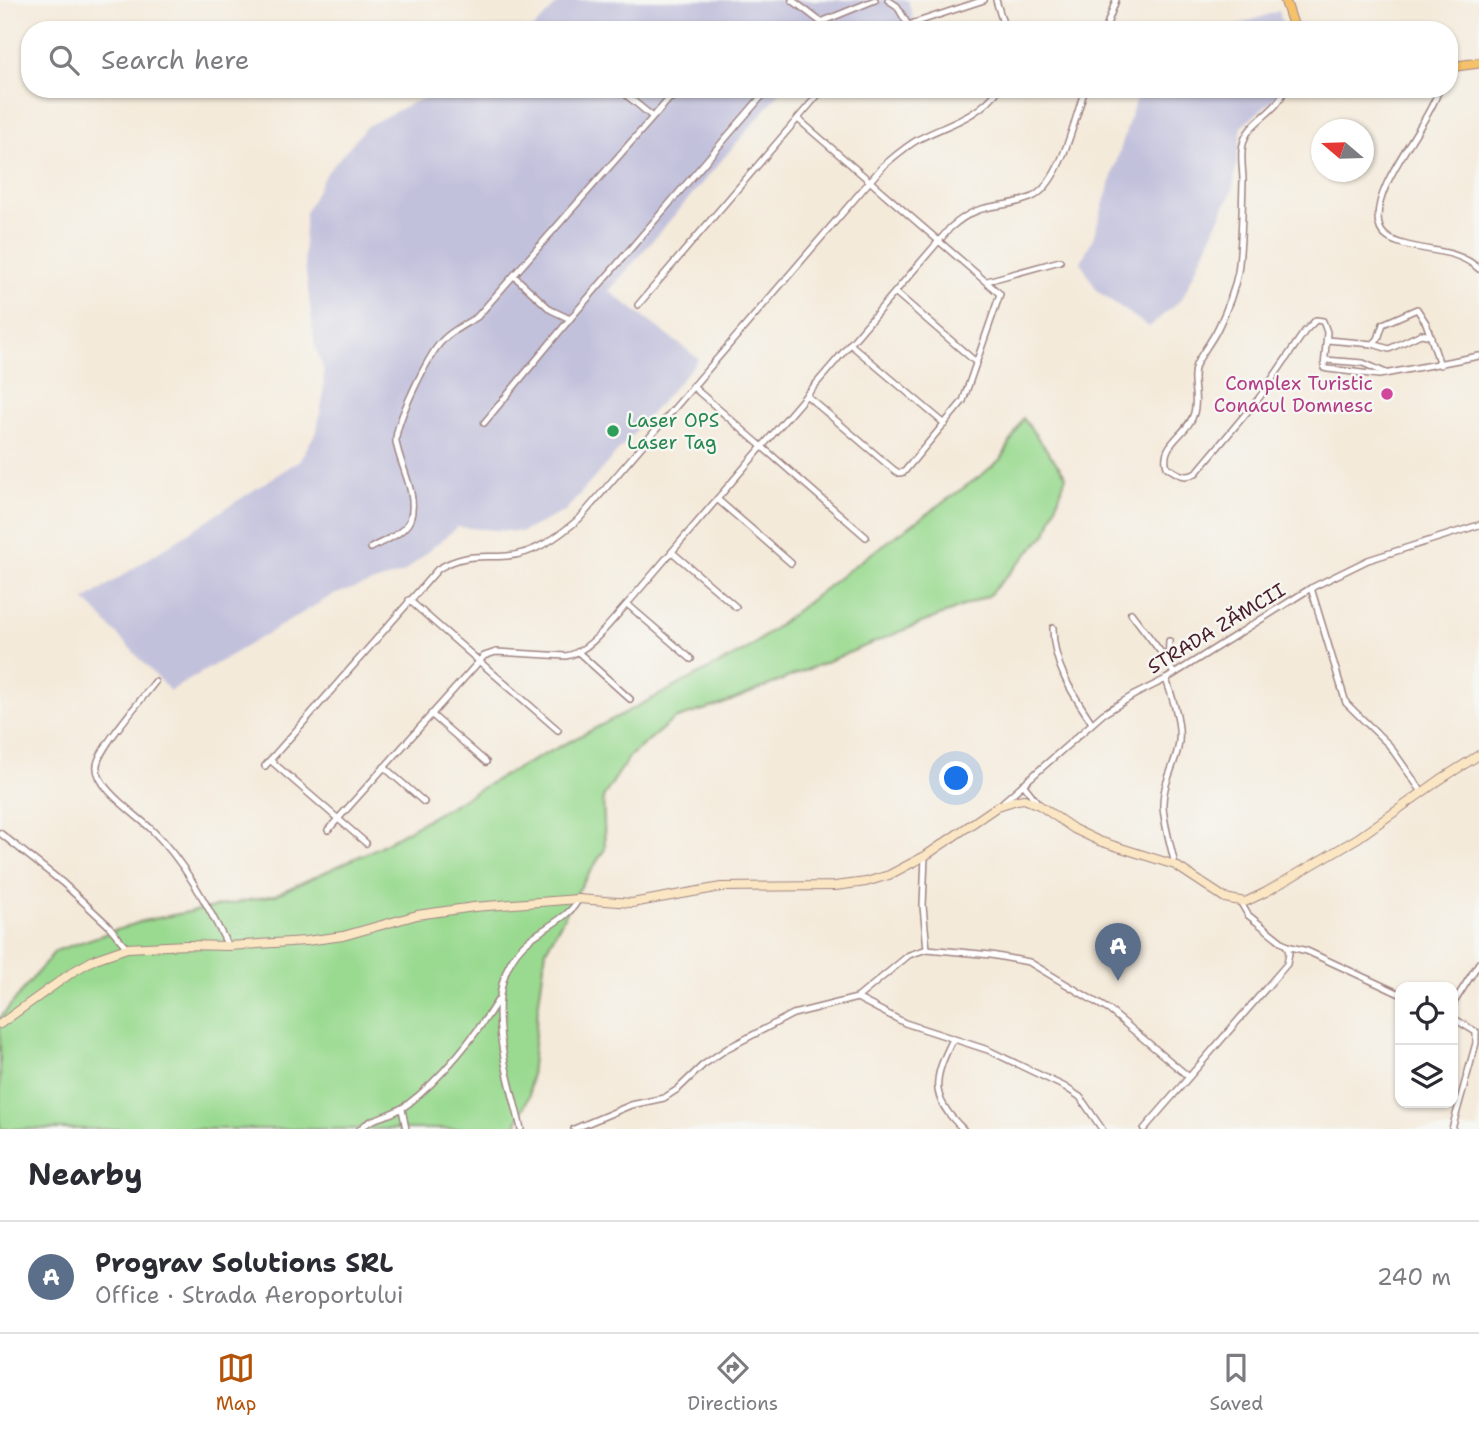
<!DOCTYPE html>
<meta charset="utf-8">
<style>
body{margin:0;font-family:"Shantell Sans",sans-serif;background:#f7f7f7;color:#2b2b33}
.controls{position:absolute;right:21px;bottom:21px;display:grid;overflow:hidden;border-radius:14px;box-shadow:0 2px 5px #0004}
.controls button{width:63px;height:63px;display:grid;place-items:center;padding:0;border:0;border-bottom:2px solid #e1e1e2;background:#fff;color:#2b2b33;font:35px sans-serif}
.compass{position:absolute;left:1311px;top:119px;width:63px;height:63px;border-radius:50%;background:#fff;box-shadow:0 2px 5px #0004;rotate:289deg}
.you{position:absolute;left:957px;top:779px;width:24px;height:24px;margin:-18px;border:5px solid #fff;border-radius:50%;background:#1a73e8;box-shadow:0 0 0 10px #1a73e833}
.badge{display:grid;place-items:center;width:46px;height:46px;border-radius:50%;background:#b45309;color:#fff;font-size:23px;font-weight:700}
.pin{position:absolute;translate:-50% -58px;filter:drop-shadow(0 2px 4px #0008)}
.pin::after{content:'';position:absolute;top:37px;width:24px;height:21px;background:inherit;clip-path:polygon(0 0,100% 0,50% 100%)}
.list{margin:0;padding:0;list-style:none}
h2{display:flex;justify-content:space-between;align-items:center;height:91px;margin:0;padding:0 28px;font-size:30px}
h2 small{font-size:23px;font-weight:400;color:#7c7c81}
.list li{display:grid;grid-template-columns:46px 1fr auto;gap:21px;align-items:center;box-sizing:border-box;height:112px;padding:0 28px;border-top:2px solid #e1e1e2}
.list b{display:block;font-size:26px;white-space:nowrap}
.list p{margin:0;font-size:23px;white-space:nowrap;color:#7c7c81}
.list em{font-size:23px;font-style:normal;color:#7c7c81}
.icon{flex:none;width:38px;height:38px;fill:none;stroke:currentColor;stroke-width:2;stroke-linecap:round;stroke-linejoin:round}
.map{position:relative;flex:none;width:1479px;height:1129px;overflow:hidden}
.search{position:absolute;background:#fff;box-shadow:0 2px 5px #0004;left:21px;right:21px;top:21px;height:77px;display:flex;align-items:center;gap:18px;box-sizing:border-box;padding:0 24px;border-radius:28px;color:#7c7c81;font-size:26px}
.sheet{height:203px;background:#fff}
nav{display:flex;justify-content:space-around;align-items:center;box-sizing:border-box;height:98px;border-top:2px solid #e1e1e2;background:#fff;font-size:19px;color:#7c7c81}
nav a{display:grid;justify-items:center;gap:4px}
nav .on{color:#b45309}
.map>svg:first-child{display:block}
.industrial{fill:#c2c1dc}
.green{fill:#9ada90;stroke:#727c5e;stroke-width:2}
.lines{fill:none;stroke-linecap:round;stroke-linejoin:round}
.minor-casing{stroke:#9f8482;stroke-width:8}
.secondary-casing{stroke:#9f8482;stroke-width:10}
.primary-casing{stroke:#9f8482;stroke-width:11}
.minor{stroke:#fff;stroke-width:5}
.secondary{stroke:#fbe6c4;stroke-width:8}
.primary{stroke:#f5c16b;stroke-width:9}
.hotel-dot{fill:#d1479c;stroke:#f6f6f2;stroke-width:2.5}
.leisure-dot{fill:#2e9e5b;stroke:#f6f6f2;stroke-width:2.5}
.labels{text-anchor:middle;stroke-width:5;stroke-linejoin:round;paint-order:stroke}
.hotel-label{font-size:19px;fill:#b23c85;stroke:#f6f6f2;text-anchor:end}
.leisure-label{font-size:19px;fill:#27864d;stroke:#f6f6f2;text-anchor:start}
.street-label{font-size:19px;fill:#4a1f2b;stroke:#f6f6f2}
</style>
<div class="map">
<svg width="1479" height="1129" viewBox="0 0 1479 1129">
<rect width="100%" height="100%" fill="#f6f6f2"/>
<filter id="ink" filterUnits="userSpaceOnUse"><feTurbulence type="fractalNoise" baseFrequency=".0143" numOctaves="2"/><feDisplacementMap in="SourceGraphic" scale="14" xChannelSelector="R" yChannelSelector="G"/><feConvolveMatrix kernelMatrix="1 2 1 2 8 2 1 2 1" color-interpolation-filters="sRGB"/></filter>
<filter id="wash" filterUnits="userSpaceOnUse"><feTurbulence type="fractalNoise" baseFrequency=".00686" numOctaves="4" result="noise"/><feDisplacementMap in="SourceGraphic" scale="28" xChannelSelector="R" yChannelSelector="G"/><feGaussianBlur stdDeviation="1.57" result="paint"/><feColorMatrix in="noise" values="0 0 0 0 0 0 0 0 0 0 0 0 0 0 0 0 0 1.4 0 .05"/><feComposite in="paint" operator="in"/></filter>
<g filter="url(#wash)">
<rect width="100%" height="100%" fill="#f4eada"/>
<g class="industrial">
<path d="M561,0H908L916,30H532Z"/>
<path d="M1279,11L1284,30H1222Z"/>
<path d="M450,89H783L609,291L699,359L565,511L522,532L457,527L403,573L333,595L170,691L85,600L300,460L317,430L323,398L324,371L315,346L304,256L305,213L325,175L367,126L412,103Z"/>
<path d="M1139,89H1278L1275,98L1242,126L1233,189L1182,299L1149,327L1097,291L1081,262L1093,238Z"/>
</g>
<path class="green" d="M1023,418L1066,476L1047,533L988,596L723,704L674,719L630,756L603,797L605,849L578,891L546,950L537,1016L529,1096L514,1129H0V1018L55,951L143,921L275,895L373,850L503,776L748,649L855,565L983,474L1002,458Z"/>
</g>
<g filter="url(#ink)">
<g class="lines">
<defs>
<g id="minor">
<path d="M792,0L821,22L875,0"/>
<path d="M888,0L897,6L908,25"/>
<path d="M996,0L1005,30"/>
<path d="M893,30L984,0"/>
<path d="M1105,30L1116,0"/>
<path d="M1284,89C1280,112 1248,120 1243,144C1240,156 1243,169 1243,181C1242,212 1242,243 1238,272C1234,292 1227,310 1218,328C1212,341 1202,352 1196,365C1190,381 1199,397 1194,413C1189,434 1159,443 1167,467C1176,473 1185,480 1196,473L1259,398L1305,331L1316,320L1323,321L1327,332L1324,368L1328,369L1379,375L1479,356"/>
<path d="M1439,89C1428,126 1370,187 1379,225C1382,237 1393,241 1403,244C1429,252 1458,249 1479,269"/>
<path d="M625,94L653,117"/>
<path d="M798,119L1000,294L963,401L904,472L899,473L894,470L806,395"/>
<path d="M514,276L551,310L570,319"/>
<path d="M987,281L1060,261"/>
<path d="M895,292L977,363"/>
<path d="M638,305L823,89"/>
<path d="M1327,340L1373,344L1389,349L1421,334L1431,336"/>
<path d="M850,344L945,424"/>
<path d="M1373,344L1378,339L1383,324L1417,309L1426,323L1440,365"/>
<path d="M1325,360L1363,363L1386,373"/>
<path d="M692,386L866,537"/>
<path d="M484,423L570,319L768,89"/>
<path d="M717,499L791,563"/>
<path d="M371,548C383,541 404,534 410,520C419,496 400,466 396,442C394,425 429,354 442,341C451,331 465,324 477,317L669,99L695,89"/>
<path d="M672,552L736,607"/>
<path d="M1311,588L1346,703L1389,745L1422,792"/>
<path d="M409,600L558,730"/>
<path d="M627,604L691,659"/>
<path d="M1131,613L1166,659L1174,674"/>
<path d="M1053,628C1053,665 1072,693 1092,723"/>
<path d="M578,652L630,699"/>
<path d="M1168,663L1169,641"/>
<path d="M1166,679C1173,700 1183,726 1178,748C1174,767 1162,786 1163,806C1164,825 1171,846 1175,865"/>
<path d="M155,682C142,699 99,748 97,765C94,787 137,815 151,829C184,861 208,906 228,946"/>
<path d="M431,714L486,762"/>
<path d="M270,760L366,843"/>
<path d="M265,766L438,569C465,553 478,558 507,556C535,554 559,536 580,518L883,166C895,156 906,146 919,139C948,124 979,117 999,89"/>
<path d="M384,767L424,802"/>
<path d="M1023,784L1037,802"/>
<path d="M1003,802L1103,714L1134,695L1166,679L1311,588L1368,560L1479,525"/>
<path d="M328,830L484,656L496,652L566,656C590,652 611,621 627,604L950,228C983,199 996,211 1030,198C1060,187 1075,118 1085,89"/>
<path d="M0,833L63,883L108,925L127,948"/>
<path d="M925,856L923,906L927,949"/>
<path d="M1241,903L1248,915L1287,946L1307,951L1400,994"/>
<path d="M857,998L905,1023L988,1050L1065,1087L1080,1097L1102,1129"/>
<path d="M1453,1004L1479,963"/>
<path d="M1453,1018L1476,1032"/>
<path d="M953,1039C933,1079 929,1097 963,1129"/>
<path d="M402,1109L406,1129"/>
<path d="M360,1129C374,1115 390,1118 408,1104C441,1079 476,1035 498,1000"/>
<path d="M521,1129C508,1072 475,984 529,940C542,929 573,915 578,899"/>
<path d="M574,1129L631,1105L664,1098L678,1089L703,1065L728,1048L793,1014L857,998L909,955L927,949L991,955L1029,962L1109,1010L1189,1077"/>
<path d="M1144,1129L1287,964L1289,953L1287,946"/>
<path d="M1452,1129L1476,1043V1032"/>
</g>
<path id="secondary" d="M0,1024L74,971L95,959L127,948L186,945L228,946L306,941L343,936L417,915L474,907L578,899L632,903L721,887L835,886L866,882L889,875L925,856L998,806L1017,800L1024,799L1039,805L1074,829L1099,841L1175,865L1225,898L1245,902L1266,892L1358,838L1441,779L1479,755"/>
<g id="primary">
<path d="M1285,0L1295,30"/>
<path d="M1449,67L1479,63"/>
</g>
</defs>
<use href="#minor" class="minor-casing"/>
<use href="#secondary" class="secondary-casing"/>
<use href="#primary" class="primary-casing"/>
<use href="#minor" class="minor"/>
<use href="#secondary" class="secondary"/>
<use href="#primary" class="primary"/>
</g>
</g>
<circle class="hotel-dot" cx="1387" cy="394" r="7"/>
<circle class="leisure-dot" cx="613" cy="431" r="7"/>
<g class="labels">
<g class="hotel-label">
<text x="1373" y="390">Complex Turistic<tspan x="1373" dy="22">Conacul Domnesc</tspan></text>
</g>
<g class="leisure-label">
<text x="627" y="427">Laser OPS<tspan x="627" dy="22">Laser Tag</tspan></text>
</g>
<g class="street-label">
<text transform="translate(1216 628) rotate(-31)" y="7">STRADA ZĂMCII</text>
</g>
</g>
</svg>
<div class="controls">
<button><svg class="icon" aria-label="locate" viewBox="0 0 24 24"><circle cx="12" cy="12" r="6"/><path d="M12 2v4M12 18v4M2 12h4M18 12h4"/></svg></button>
<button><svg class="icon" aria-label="layers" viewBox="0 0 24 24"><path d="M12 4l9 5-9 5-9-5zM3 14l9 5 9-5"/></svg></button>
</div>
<svg class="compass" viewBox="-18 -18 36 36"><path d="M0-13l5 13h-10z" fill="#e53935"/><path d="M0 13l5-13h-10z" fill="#7c7c81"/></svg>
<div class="you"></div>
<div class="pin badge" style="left:1118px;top:981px;background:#5c6f8a">A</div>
<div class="search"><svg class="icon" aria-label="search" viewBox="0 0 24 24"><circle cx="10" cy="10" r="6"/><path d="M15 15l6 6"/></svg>Search here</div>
</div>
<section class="sheet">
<h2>Nearby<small></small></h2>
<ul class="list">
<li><span class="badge" style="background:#5c6f8a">A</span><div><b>Prograv Solutions SRL</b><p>Office · Strada Aeroportului</p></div><em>240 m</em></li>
</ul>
</section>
<nav>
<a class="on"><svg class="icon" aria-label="map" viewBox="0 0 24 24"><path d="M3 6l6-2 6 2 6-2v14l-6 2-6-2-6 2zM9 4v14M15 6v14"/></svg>Map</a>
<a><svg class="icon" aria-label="directions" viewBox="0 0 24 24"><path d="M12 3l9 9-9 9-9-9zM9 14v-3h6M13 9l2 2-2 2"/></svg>Directions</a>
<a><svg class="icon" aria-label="saved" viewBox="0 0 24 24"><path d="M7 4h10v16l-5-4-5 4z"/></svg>Saved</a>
</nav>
